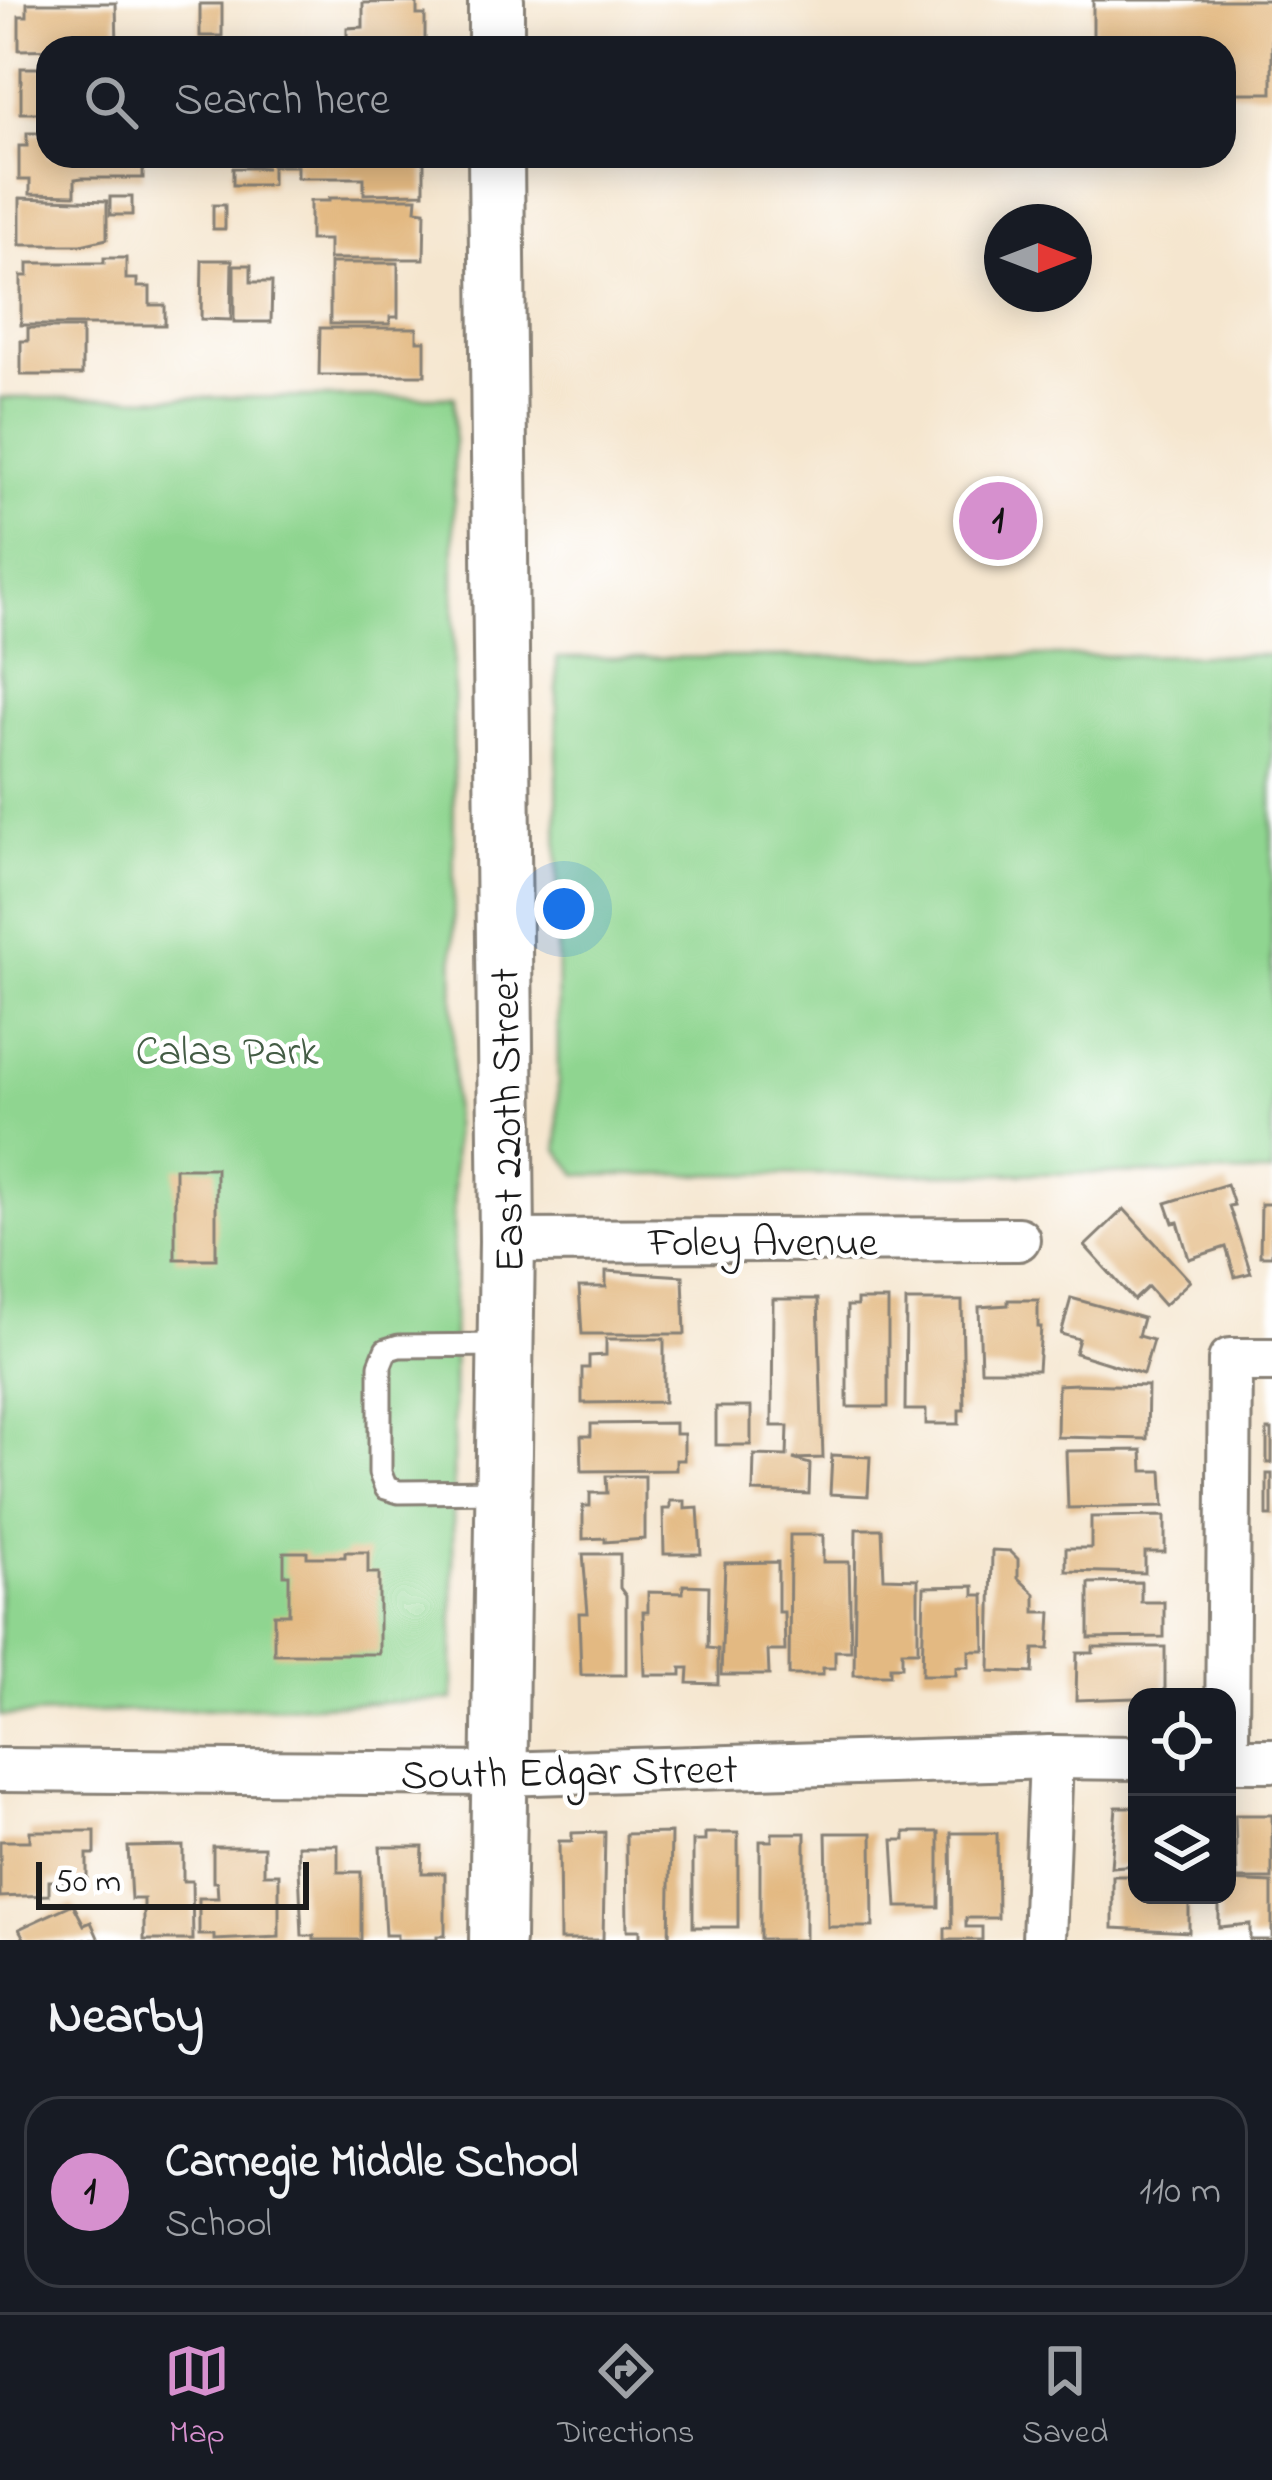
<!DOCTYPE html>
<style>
body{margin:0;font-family:"Indie Flower",sans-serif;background:#20242c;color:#f1f3f6}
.controls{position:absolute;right:36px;bottom:36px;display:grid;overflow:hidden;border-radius:24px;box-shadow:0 6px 30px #0003}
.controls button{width:108px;height:108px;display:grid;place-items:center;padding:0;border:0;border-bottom:3px solid #363941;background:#171b24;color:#f1f3f6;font:60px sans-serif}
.compass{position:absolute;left:984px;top:204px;width:108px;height:108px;border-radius:50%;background:#171b24;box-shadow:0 6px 30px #0003;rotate:90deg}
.scale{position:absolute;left:36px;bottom:30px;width:273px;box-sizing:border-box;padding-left:12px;border:6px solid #1c1c1c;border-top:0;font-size:33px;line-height:42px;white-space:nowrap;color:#1c1c1c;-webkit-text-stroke:9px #fff;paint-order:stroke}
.you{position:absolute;left:564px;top:909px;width:42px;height:42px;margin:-30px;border:9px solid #fff;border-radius:50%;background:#1a73e8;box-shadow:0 0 0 18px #1a73e833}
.badge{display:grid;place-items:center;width:78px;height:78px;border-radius:50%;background:#d690ce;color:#111;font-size:39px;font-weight:700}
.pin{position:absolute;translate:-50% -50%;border:6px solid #fff;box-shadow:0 3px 12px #0006}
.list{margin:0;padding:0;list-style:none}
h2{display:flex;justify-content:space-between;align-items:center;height:156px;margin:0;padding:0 48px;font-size:51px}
h2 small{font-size:39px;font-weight:400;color:#9ea1a6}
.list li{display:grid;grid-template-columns:78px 1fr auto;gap:36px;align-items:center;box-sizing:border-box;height:192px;margin:0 24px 24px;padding:0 24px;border:3px solid #363941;border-radius:36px}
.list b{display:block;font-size:45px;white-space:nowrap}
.list p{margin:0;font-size:39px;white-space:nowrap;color:#9ea1a6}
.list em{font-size:39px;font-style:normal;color:#9ea1a6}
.icon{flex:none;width:66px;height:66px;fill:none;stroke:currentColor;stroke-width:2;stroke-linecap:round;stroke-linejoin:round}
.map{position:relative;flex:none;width:1272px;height:1940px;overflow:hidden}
.search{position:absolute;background:#171b24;box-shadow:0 6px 30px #0003;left:36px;right:36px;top:36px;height:132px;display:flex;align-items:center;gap:30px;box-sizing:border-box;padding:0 42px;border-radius:36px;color:#9ea1a6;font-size:45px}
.sheet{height:372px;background:#171b24}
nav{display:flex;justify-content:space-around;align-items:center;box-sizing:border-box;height:168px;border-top:3px solid #363941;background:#171b24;font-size:33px;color:#9ea1a6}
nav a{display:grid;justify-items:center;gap:6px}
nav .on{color:#d690ce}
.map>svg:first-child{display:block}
.green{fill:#8fd590;stroke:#567856;stroke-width:3}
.building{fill:#e3b982}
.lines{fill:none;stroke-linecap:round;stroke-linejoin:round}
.service-casing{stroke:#888176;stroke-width:27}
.minor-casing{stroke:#888176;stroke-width:48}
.tertiary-casing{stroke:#888176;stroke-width:60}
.service{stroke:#fff;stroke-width:21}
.minor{stroke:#fff;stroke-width:42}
.tertiary{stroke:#fff;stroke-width:54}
.labels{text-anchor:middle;stroke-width:9;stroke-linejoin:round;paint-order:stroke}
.park-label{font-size:42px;fill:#445d45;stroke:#fff}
.street-label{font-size:42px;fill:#1c1c1c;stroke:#fff}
</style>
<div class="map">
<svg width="1272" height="1940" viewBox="0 0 1272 1940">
<rect width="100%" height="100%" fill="#fff"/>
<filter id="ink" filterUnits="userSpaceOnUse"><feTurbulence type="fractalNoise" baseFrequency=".00833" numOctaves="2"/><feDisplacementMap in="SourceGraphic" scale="24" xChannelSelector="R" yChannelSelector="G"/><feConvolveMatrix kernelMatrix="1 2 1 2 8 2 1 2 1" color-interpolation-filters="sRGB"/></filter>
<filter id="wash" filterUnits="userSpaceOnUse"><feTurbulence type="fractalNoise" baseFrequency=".004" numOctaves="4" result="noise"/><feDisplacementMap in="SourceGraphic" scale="48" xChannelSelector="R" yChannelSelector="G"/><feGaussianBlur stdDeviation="2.7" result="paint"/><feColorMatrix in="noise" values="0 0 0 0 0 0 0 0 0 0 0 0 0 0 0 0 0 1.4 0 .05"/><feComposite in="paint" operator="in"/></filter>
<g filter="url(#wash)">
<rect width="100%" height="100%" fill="#f5e6cf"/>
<g class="green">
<path d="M454,397L453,1700L0,1716V398Z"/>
<path d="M1272,655V1173L578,1175L558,1150L557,658Z"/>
</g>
<g id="blocks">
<g class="building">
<path d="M1093,0H1272V93H1224V48H1093Z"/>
<path d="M417,2V15H425V48H363V44H347V28L363,27V3Z"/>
<path d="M27,3H116L117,48L19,50V16H27Z"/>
<rect x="200" y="4" width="22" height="32"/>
<rect x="21" y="68" width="27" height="45"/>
<path d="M27,133H48V156H143V178H82L75,179V195L30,194V180H19V146H27Z"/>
<path d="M249,156H424V193L364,194V178H297V166H272V185H233V168H267L250,165Z"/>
<rect x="110" y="197" width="22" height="18"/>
<path d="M20,198L107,201V239L81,245H20Z"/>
<path d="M329,198H417L416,210L425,211L424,259H329V240H310V201H329Z"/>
<rect x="213" y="205" width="12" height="24"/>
<path d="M104,258H126V279H137V287H150V305H165V325H21V276H28V263H104Z"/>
<path d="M202,260H232L231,320L201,319Z"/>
<path d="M330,263H398V317H390V324H330Z"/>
<path d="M234,265H251V282H272L271,322H234Z"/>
<path d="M28,328H82V375H21V341H28Z"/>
<path d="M320,328H417V341H425V375H319Z"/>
<rect x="175" y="1168" width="41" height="91"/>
<path d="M1227,1184L1234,1205L1229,1206L1251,1273L1235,1277L1226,1247L1189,1259L1178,1222L1173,1223L1166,1203Z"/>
<path d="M1261,1204H1272V1256H1260Z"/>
<path d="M1124,1209L1190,1281L1164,1305L1148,1287L1134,1300L1085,1246Z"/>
<path d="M606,1271L683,1276L685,1334H582L579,1287H606Z"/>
<path d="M1071,1298L1143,1318L1138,1336L1153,1340L1143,1374L1075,1353L1079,1339L1061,1334Z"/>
<path d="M773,1299H818L823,1458L793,1459L810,1464L809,1494L753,1492L754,1455L787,1456L788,1426H772Z"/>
<path d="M857,1300H888V1407H847V1306H857Z"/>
<path d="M1008,1300H1038V1327H1041L1038,1370H981L979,1307L1008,1305Z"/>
<path d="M906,1301H962L964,1410H959V1424H926V1410H905Z"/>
<path d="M606,1339H664V1402L582,1403V1368H589V1356L606,1355Z"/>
<path d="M1077,1384L1148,1386L1147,1439L1057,1437L1058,1385Z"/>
<rect x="716" y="1407" width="35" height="38"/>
<path d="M675,1423V1434H684V1460H676V1470L582,1471L581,1436H591V1424Z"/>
<rect x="1267" y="1430" width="5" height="33"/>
<path d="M1142,1450L1143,1471H1162L1164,1506L1068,1508L1066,1451Z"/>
<path d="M832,1455L870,1457L868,1496L830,1494Z"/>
<rect x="1267" y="1474" width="5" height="42"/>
<path d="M606,1476H645V1539L605,1542V1538L583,1539V1506H590V1493H607Z"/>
<path d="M670,1501H685V1509L698,1508L701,1554H664L663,1509H670Z"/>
<path d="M1165,1516V1552H1145V1573L1066,1571V1548H1091V1517Z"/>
<path d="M856,1529H882L884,1578L918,1579V1651H902V1667H890V1675H854Z"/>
<path d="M790,1535H823V1562H849L851,1651H835V1668H823V1675H789Z"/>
<path d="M992,1550L1010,1551L1018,1559V1578L1035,1594V1612H1051L1049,1649H1034L1033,1673L990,1671Z"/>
<path d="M284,1552H307V1557H345V1552H368V1573H379V1654H274V1614H289V1575H284Z"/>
<path d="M583,1554H620V1588L626,1596V1675H581L579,1613H588Z"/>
<path d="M778,1562V1612H784L785,1651H768L769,1675H721L725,1563Z"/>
<path d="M1141,1582V1602H1164V1637L1089,1638V1583Z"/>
<path d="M683,1585L709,1586L708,1648L718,1649V1684L688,1683L689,1668H681V1675H645L643,1612H648V1592L683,1593Z"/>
<path d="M974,1586V1595H984L985,1651H969V1667H956V1675H922L924,1587Z"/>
<path d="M1093,1647H1165V1697L1076,1700L1077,1653H1093Z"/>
<path d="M1116,1807H1137V1865L1111,1867Z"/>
<path d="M1235,1815H1272V1879H1237Z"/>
<path d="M30,1831H95V1854H87V1881H49V1895L0,1897V1841H30Z"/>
<path d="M605,1832L603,1940H560L559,1841H572V1833Z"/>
<path d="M905,1832H939V1907H897L893,1840H905Z"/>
<path d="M671,1833L669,1940H640V1930H627L626,1834Z"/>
<path d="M705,1833H738V1927H693V1841H705Z"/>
<path d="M772,1833H805V1940H760V1841H772Z"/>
<path d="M826,1833H872L873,1927H828Z"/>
<path d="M951,1833H997L998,1918H966V1927H982V1940H945V1928H952Z"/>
<path d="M298,1845H338V1872H361V1940H314V1936H302Z"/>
<path d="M183,1846V1881H192L193,1940H144V1899H131L128,1847Z"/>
<path d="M213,1847H264V1874H279V1937L214,1940V1935H199V1898H218L217,1882H213Z"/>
<path d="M380,1847H423L422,1873H445V1936H437V1940H397V1935H385Z"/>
<path d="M1113,1876H1137V1895H1189V1932L1113,1928Z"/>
<path d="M1227,1881L1272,1883V1940H1250V1924L1219,1927V1895H1227Z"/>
<path d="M73,1904L84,1925L91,1922L99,1940H25L19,1929Z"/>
</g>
</g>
</g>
<g filter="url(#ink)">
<use href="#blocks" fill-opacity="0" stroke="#888176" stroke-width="3"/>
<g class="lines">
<defs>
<path id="service" d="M503,1345L399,1346L386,1350L380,1365V1473L386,1488L399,1492L504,1491"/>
<g id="minor">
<path d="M507,1241L1018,1239"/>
<path d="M1227,1737L1230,1360H1272"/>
<path d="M1227,1760H1272"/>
<path d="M0,1770L501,1774L1051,1757L1137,1758"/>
<path d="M1044,1940L1051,1757"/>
</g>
<g id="tertiary">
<path d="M496,0V48"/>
<path d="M496,156L507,1241L497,1940"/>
</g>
</defs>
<use href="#service" class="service-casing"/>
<use href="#minor" class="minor-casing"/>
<use href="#tertiary" class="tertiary-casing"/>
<use href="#service" class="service"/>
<use href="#minor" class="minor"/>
<use href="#tertiary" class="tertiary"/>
</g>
</g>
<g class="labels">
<g class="park-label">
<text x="227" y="1064">Calas Park</text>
</g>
<g class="street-label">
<text transform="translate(505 1120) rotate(-91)" y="15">East 220th Street</text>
<text x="763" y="1255">Foley Avenue</text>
<text transform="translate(569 1770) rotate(-1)" y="15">South Edgar Street</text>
</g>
</g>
</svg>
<div class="controls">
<button><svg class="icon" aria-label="locate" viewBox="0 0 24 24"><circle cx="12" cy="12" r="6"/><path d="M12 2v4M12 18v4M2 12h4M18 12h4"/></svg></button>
<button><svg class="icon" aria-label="layers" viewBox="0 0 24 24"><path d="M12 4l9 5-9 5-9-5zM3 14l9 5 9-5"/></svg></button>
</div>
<svg class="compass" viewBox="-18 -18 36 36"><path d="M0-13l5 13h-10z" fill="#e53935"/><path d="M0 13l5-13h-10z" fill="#9ea1a6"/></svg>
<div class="scale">50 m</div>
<div class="you"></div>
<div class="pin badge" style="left:998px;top:521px">1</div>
<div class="search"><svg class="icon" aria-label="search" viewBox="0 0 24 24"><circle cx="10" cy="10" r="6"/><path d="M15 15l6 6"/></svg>Search here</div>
</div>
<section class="sheet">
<h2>Nearby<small></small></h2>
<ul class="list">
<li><span class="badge">1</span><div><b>Carnegie Middle School</b><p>School</p></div><em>110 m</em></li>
</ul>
</section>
<nav>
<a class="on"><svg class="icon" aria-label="map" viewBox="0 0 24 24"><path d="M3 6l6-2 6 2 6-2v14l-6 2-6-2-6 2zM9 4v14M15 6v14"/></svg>Map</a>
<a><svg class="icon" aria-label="directions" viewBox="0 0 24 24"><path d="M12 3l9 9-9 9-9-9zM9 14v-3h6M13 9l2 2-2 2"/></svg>Directions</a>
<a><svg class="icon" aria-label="saved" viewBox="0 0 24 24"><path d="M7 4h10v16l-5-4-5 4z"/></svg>Saved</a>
</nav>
